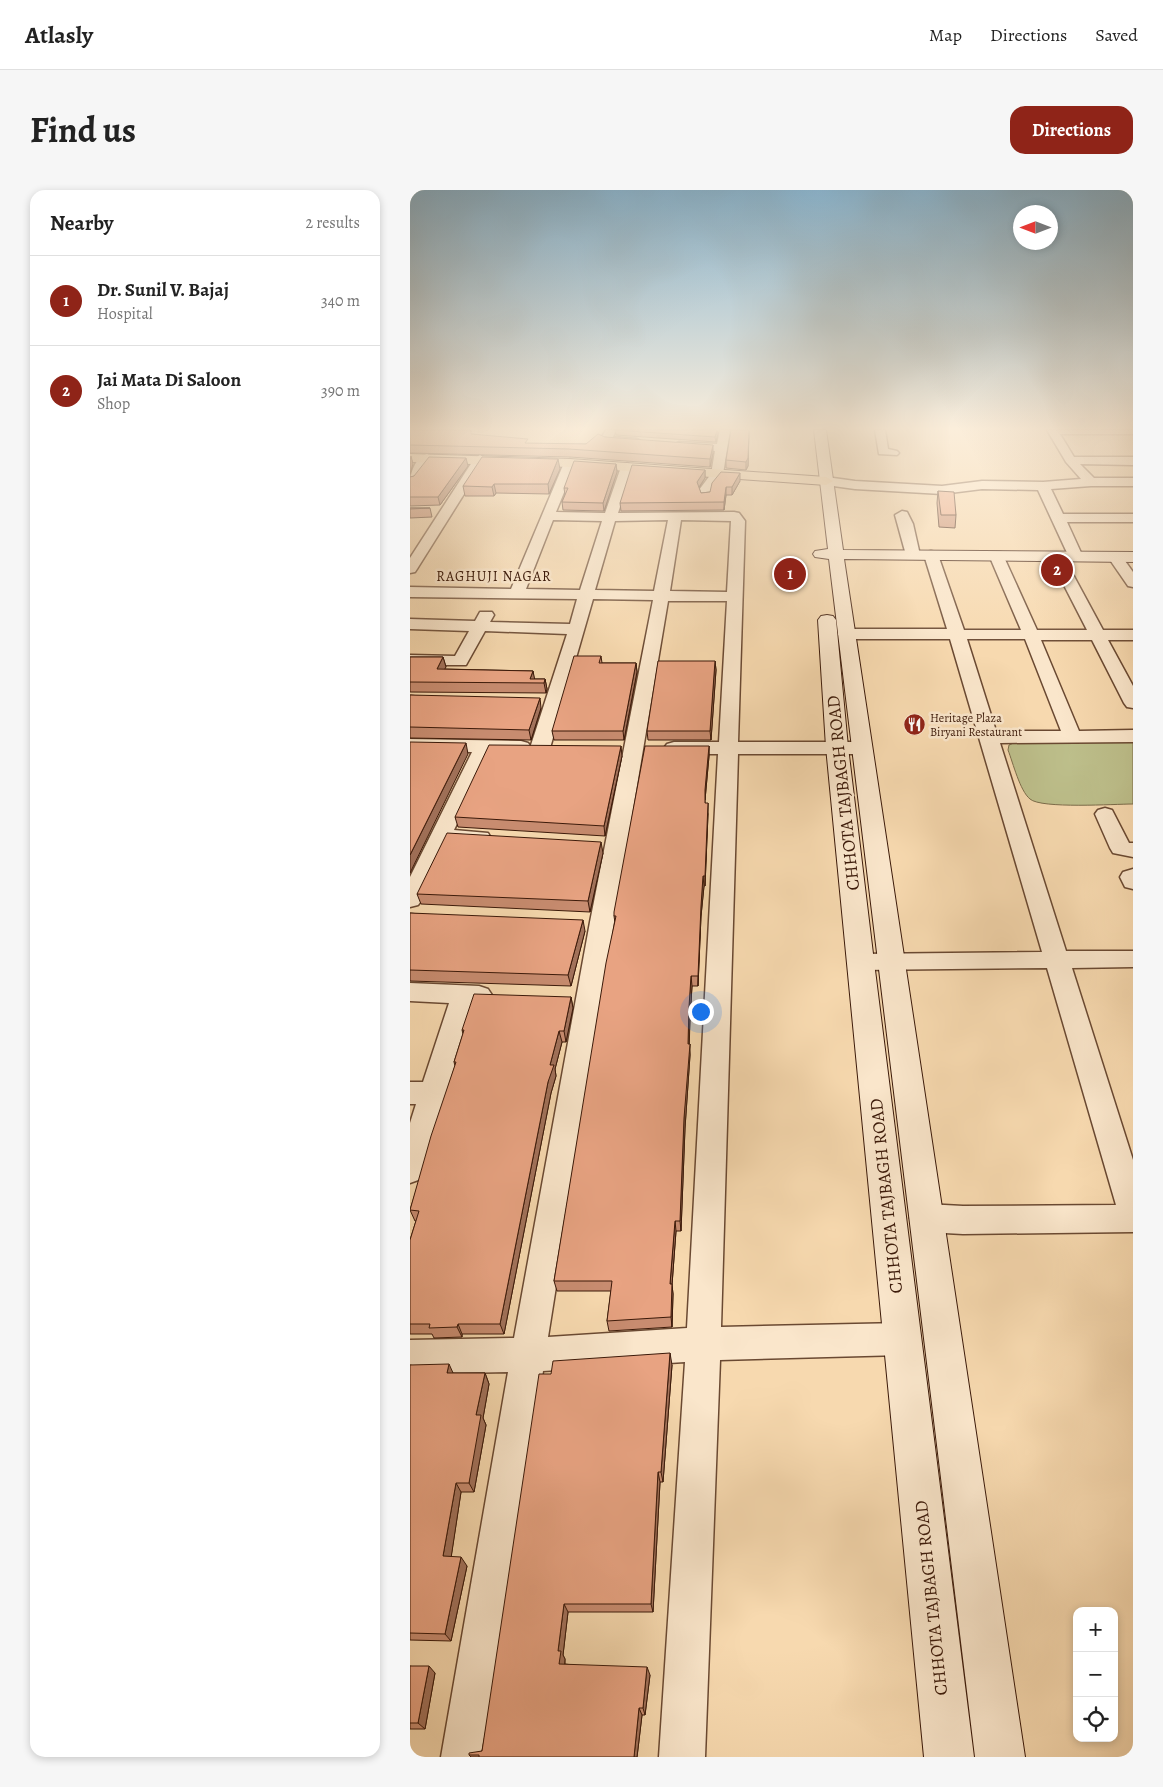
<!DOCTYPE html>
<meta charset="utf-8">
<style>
body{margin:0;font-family:Alegreya,serif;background:#f6f6f6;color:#222}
.controls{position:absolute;right:15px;bottom:15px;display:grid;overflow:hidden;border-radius:10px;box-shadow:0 2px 8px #0003}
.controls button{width:45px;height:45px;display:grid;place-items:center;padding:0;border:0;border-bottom:1px solid #e0e0e0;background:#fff;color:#222;font:25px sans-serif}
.compass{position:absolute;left:603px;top:15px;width:45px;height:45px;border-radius:50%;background:#fff;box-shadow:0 2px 8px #0003;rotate:270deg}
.you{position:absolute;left:290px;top:821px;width:18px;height:18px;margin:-12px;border:4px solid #fff;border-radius:50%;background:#1a73e8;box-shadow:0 0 0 8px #1a73e833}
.badge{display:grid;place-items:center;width:32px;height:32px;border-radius:50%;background:#8f2418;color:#fff;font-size:16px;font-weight:700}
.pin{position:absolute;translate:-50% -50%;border:2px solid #fff;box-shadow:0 1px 5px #0006}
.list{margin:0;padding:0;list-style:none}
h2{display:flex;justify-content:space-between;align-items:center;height:65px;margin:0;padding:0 20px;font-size:21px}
h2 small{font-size:16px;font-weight:400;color:#767676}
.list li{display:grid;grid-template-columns:32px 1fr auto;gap:15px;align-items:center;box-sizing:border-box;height:90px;padding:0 20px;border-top:1px solid #e0e0e0}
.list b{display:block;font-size:19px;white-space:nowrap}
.list p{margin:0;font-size:16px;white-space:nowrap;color:#767676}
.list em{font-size:16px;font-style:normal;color:#767676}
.icon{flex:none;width:28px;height:28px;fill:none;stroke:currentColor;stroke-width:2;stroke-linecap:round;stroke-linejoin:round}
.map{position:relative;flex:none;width:723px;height:1567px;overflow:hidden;border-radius:15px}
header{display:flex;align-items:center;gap:30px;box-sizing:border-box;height:70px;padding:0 25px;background:#fff;border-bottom:1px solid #e0e0e0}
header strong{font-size:24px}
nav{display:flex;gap:28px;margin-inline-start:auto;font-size:18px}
.intro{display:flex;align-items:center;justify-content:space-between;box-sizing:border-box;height:120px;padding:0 30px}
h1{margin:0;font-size:35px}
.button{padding:12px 22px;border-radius:15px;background:#8f2418;color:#fff;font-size:18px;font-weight:700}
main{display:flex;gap:30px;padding:0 30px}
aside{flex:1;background:#fff;border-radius:15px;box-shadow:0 2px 8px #0003}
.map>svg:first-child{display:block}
.green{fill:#bdbf8b;stroke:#7c6c4a}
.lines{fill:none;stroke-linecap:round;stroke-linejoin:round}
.minor-casing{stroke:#6a4932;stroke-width:3}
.secondary-casing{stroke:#3b1909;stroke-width:2}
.primary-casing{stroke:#3b1909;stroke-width:2}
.minor{fill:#fae6cb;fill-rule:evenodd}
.secondary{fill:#fae6cb;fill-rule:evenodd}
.primary{fill:#f7d9af;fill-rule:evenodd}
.wall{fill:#c88c70;stroke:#3b1909}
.shaded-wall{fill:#a2725b;stroke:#3b1909}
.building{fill:#e8a382;stroke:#3b1909}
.labels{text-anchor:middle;stroke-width:5;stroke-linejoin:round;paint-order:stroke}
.far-poi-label{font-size:12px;fill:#3b1909;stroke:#fae6cb;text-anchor:start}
.far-neighbourhood-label{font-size:14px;letter-spacing:1px;fill:#3b1909;stroke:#fae6cb}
.near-street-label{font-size:18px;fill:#3b1909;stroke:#fae6cb}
</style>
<header>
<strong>Atlasly</strong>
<nav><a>Map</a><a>Directions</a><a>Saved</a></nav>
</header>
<div class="intro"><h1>Find us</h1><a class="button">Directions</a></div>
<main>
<aside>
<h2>Nearby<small>2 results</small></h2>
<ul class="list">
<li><span class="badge">1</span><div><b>Dr. Sunil V. Bajaj</b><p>Hospital</p></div><em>340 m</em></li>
<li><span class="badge">2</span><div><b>Jai Mata Di Saloon</b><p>Shop</p></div><em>390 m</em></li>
</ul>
</aside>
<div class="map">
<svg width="723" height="1567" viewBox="0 0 723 1567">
<rect width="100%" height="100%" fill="#f7d9af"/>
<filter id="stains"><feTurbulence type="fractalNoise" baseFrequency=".004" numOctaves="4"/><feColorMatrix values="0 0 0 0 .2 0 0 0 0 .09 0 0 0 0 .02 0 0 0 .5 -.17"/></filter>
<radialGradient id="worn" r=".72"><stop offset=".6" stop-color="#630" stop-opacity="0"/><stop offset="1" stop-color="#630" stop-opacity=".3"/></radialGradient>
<path class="green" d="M723,551V614C705,614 631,619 620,609C610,601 603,573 598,560L599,555L606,552Z"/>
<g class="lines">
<defs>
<g id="minor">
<path d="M196,240H206L203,247L227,249L233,252L227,255L192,252L190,250Z"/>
<path d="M310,240H320L313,284L301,300L299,309L295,310L289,306V300L301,284L305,261L269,258L263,255L269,252L307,254Z"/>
<path d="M465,240H475L478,259L487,261L489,263L487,265L469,264Z"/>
<path d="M637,240H723V244H650L664,267H723V275L670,274L684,288H723V296H681L641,299L653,324H723V332H657L673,367L671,370H661L659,367L628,300L572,299L532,304L445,299L416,295L410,291L416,287L445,291L532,296L572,291L633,292L671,289L656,272Z"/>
<path d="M17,264L23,268L4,293L0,294C0,283 5,268 17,264Z"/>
<path d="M70,265L76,269L7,379L5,382L0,383V368L64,269Z"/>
<path d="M160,269L166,273L146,322L195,323L211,277L217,273L223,277L208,323L324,322L329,323L335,331L328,552H451L458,554L461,558L458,562L451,564H328L311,1137L492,1133L504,1137L509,1149L504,1161L492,1165L310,1170L295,1567H249L275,1172L133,1181L77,1567H31L98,1182L0,1184V1150L104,1148L180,732L243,410L183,409L140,558L137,562L130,564L123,562L120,558L157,444L75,441L56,475H0V465L45,466L59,441L0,439V429L65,431L70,422H82L84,425L80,432L160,434L167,409L0,407V397L101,399L154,273ZM143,330L192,331L170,400L116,399ZM258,330L244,401L185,400L205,331ZM271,330L321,331L317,402L260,401ZM258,411H317L309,552H264L257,554L254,558L257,562L264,564H308L277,1138L138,1147L204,732Z"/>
<path d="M492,321L497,322L503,334L510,365L508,368H498L496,365L485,325Z"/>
<path d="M521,361L526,362L528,365L554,440H611L579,365L581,362H591L593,365L627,440H677L639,366L641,363H651L653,366L693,440H723V450H698L723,496V518L717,517L714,513L682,450H631L669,541L723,540V552L590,553L656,761H723V777L662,778L723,970V1042L553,1044L516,1042L505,1038L500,1028L505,1018L516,1014L553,1016L706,1015L637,778L450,780L441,778L438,772L441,766L450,764L632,762L540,449H436L430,447L428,444L430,441L436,439H537L514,365L516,362ZM557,449H615L651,541H586Z"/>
<path d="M705,363L710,364L723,382V397L718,396L698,367L700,364Z"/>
<path d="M0,549L111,551L118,553L121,557L118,561L81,562L44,640L78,643L81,648L78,653L70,654L39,652L12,710L8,715L0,717V687L62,562L0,561Z"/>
<path d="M695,618L702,620L719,653H723V667L703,663L700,658L685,624L688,620Z"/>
<path d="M723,679V699L715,697L710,687L713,682Z"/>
<path d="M0,793L69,796L78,799L82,805L78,811L64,814L15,980L11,989L0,993V933L6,914H0V892H13L39,813L0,811Z"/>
</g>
<g id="secondary">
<path d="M404,240H416L433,360L723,362V372L434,369L615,1567H565L419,369L405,367L403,364L405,361L418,359Z"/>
<path d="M417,425L423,426L426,430L438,557L464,772L564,1567H514L416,557L408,430L411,426Z"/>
</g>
<path id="primary" d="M0,264L160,269L416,287L423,291L416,295L160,277L0,272Z"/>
</defs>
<use href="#minor" class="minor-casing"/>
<use href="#secondary" class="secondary-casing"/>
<use href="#primary" class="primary-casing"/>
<use href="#minor" class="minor"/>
<use href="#secondary" class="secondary"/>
<use href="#primary" class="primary"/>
</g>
<g class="wall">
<path d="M0,240L63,244L118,254H176L195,247L303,263L300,277L160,267L0,263Z"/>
<path d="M205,240H307L308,243L306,252L206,245Z"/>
<path d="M339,240L338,276L336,280L316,278V270Z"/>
<path d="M206,274L207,282L194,321L153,320L152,312L155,305L154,298Z"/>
<path d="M58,276L30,315L0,316V287Z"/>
<path d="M150,279L139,304L86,303L84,306H55L53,296Z"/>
<path d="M295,280V288L289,298L291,303L300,302L330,291L322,305H316L314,320L211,321L210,313Z"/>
<path d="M528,301L546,325L545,338L529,337L527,313Z"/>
<path d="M0,318H20L22,327L0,328Z"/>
<path d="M191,466L192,473H226L227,482L214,550H144L142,541Z"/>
<path d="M0,467H33L36,477L34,479L123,481L124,489H135L137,499L136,503L0,502Z"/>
<path d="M305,471L306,480L301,550H238L237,541Z"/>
<path d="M0,505L131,518L121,550L0,548Z"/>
<path d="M299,556V566L295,610V613L298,624L295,696H294L291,726L288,796H282L280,828L279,854L280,865L275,938L271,1041H266L262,1095L263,1104L262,1137L199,1141L197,1131L201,1101H147L144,1091L205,733L204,726Z"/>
<path d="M212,566L195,646L48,637L45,627Z"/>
<path d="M193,663L180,722L11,714L7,704Z"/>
<path d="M0,723L175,741L161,796L0,791Z"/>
<path d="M161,807L163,818L156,852H152L145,879L146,886L141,903L94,1144H52V1147L24,1148L22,1144H0V1050L6,1031H5L0,1020L45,876L44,872L53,844L52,840Z"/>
<path d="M0,1175L43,1183H75L79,1194L73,1228L76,1235L64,1302H51L41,1367L57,1376L41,1451L0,1450Z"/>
<path d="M262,1175L253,1292H250L243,1422H158L153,1465L155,1469V1474L240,1485L235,1525H232L227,1567H61L59,1565L72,1561L141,1184Z"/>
<path d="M0,1476L25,1483L15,1539H0Z"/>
</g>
<g class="shaded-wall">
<path d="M307,240L308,243L306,252L305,247Z"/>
<path d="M339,240L338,276L336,280V272Z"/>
<path d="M303,255V263L300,277V269Z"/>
<path d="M1,266L3,274L0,284V270Z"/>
<path d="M56,268L58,276L30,315L28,307Z"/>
<path d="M148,269L150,279L139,304L138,294Z"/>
<path d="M206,274L207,282L194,321L193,313Z"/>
<path d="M295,280V288L287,300V292Z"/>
<path d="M330,283V291L322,305V297Z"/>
<path d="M84,294L86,303L84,306L82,297Z"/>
<path d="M316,297V305L314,320V312Z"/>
<path d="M33,467L36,477L29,489L27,479Z"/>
<path d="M305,471L306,480L301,550L300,541Z"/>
<path d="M226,473L227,482L214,550L213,541Z"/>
<path d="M123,481L125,491L120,489Z"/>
<path d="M135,489L137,499L136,503L134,493Z"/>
<path d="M130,508L131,518L121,550L119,540Z"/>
<path d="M56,553L58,564L0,683V665Z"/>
<path d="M211,556L212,566L195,646L194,636Z"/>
<path d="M299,556V566L295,610V600Z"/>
<path d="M298,613V624L295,696V686Z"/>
<path d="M191,652L193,663L180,722L178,711Z"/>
<path d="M293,686L294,696L291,726L288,796V786L291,716Z"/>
<path d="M173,730L175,741L161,796L158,785Z"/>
<path d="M281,786L282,796L280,828L279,864L280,854V865L275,938L271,1041L270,1031L274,928L278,854L279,817Z"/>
<path d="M161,807L163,818L156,852L154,841Z"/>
<path d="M149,841L152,852L145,879L146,886L141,903L94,1144L90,1134L138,892L140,875Z"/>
<path d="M265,1031L266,1041L262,1095L263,1104L262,1137L261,1127L260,1094Z"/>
<path d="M48,1134L52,1144V1147L47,1137Z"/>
<path d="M260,1163L262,1175L253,1292L251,1282Z"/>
<path d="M39,1174L44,1185L37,1183Z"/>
<path d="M75,1183L79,1194L73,1228L76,1235L64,1302L59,1293L66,1225Z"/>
<path d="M248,1282L250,1292L243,1422L241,1414Z"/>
<path d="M46,1293L51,1302L40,1375L33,1366Z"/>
<path d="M51,1367L57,1376L41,1451L35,1444Z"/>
<path d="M154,1414L158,1422L153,1465L155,1469L154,1482L149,1474L148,1461Z"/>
<path d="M19,1476L25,1483L15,1539L8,1533Z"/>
<path d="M237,1477L240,1485L235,1525L233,1518Z"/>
<path d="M229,1518L232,1525L227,1567H224Z"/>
</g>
<g class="building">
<path d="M0,240H61V244L118,249L115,253L176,254L188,244L195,247L303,255L300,269L159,259L0,255Z"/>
<path d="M205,240H307L305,247Z"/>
<path d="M321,240H339L338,268L336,272L316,270Z"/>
<path d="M19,267L56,268L28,307H0V287L4,286Z"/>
<path d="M72,267L148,269L138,294H84L82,297L53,296Z"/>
<path d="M164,271L206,274L193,313L152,312L158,298H154Z"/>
<path d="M222,275L295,280L287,292L291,303L300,302L302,293L311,282L330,283L322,297H316L314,312L210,313Z"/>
<path d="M528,301L544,302L546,325H531Z"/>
<path d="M0,318H20L0,319Z"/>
<path d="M164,466H191L189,473H226L213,541H142Z"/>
<path d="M0,467H33L27,479L123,481L120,489H135L134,493L0,492Z"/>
<path d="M248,471H305L300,541H237Z"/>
<path d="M0,505L130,508L119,540L0,537Z"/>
<path d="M0,552L56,553L0,665Z"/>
<path d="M79,555L211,556L194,636L45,627Z"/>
<path d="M235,556H299L295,600V613H298L295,686H293L291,716L288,786H281L279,817L278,854H280L274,928L270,1031H265L260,1094H262L261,1127L197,1131L202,1091H144L196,773L206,726H204V722Z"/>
<path d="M37,643L191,652L178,711L7,704Z"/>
<path d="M0,723L173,730L158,785L0,780Z"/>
<path d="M64,804L161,807L154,841H149L140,875H144L138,892L90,1134H48L47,1137L19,1138L20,1134H0V1050L9,1021L0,1020L21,946L46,872H44L54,840H52Z"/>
<path d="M260,1163L251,1282H248L241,1414H154L148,1461H151L149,1474L237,1477L233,1518H229L224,1567H69V1565H59V1563L72,1561L129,1184H141L143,1171Z"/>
<path d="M39,1174L37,1183H75L66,1225H71L59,1293H46L33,1366L51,1367L35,1444L0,1443V1175Z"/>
<path d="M0,1476H19L8,1533H0Z"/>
</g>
<linearGradient id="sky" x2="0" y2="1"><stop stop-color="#8ab6d1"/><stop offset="0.52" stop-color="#fbeedb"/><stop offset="1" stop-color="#fbeedb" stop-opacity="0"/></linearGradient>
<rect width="723" height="459" fill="url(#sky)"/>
<defs>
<symbol id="restaurant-disc" viewBox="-11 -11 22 22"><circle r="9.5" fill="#8f2418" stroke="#fae6cb"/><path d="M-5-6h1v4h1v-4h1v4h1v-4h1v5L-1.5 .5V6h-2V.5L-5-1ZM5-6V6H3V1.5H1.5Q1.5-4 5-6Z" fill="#fff"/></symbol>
</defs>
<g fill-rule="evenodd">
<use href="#restaurant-disc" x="492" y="522" width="25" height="25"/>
</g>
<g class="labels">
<g class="far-poi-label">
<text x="520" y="532">Heritage Plaza<tspan x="520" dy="14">Biryani Restaurant</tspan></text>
</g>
<g class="far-neighbourhood-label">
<text x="84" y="391">RAGHUJI NAGAR</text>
</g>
<g class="near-street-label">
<text transform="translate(433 603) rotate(-96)" y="6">CHHOTA TAJBAGH ROAD</text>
<text transform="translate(476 1006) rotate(-96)" y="6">CHHOTA TAJBAGH ROAD</text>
<text transform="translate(521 1408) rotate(-96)" y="6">CHHOTA TAJBAGH ROAD</text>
</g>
</g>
<rect width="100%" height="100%" filter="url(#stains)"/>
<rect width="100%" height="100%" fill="url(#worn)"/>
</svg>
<div class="controls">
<button>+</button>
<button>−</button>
<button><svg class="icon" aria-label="locate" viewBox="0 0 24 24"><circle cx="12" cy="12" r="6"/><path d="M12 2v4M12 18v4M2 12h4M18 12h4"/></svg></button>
</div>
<svg class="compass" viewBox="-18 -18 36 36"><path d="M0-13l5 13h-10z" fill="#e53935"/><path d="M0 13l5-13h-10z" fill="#767676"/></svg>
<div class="you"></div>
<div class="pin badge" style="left:380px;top:384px">1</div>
<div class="pin badge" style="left:647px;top:380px">2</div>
</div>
</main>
